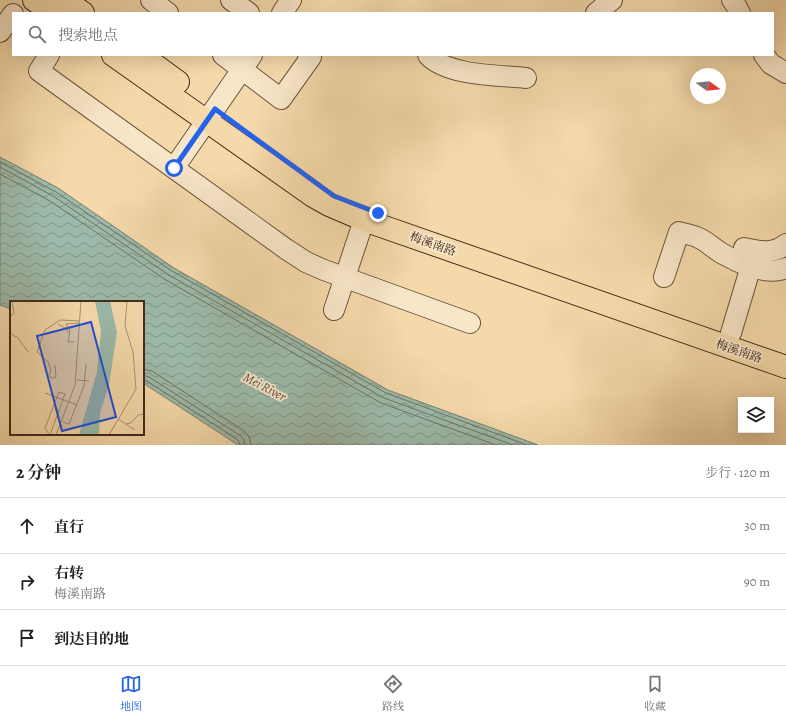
<!DOCTYPE html>
<html lang="zh">
<meta charset="utf-8">
<style>
body{margin:0;font-family:Alegreya,"Noto Serif SC",serif;background:#f2f2f2;color:#202124}
.controls{position:absolute;right:12px;bottom:12px;display:grid;overflow:hidden;border-radius:0px;box-shadow:0 4px 16px #0002}
.controls button{width:36px;height:36px;display:grid;place-items:center;padding:0;border:0;border-bottom:1px solid #e0e0e0;background:#fff;color:#202124;font:20px sans-serif}
.compass{position:absolute;left:690px;top:68px;width:36px;height:36px;border-radius:50%;background:#fff;box-shadow:0 4px 16px #0002;rotate:105deg}
.stop{position:absolute;width:12px;height:12px;margin:-9px;border:3px solid #2563eb;border-radius:50%;background:#fff}
.stop.end{background:#2563eb;border-color:#fff;box-shadow:0 1px 4px #0008}
.list{margin:0;padding:0;list-style:none}
h2{display:flex;justify-content:space-between;align-items:center;height:52px;margin:0;padding:0 16px;font-size:17px}
h2 small{font-size:13px;font-weight:400;color:#757577}
.list li{display:grid;grid-template-columns:26px 1fr auto;gap:12px;align-items:center;box-sizing:border-box;height:56px;padding:0 16px;border-top:1px solid #e0e0e0}
.list b{display:block;font-size:15px;white-space:nowrap}
.list p{margin:0;font-size:13px;white-space:nowrap;color:#757577}
.list em{font-size:13px;font-style:normal;color:#757577}
.icon{flex:none;width:22px;height:22px;fill:none;stroke:currentColor;stroke-width:2;stroke-linecap:round;stroke-linejoin:round}
.map{position:relative;flex:none;width:786px;height:445px;overflow:hidden}
.search{position:absolute;background:#fff;box-shadow:0 4px 16px #0002;left:12px;right:12px;top:12px;height:44px;display:flex;align-items:center;gap:10px;box-sizing:border-box;padding:0 14px;border-radius:0px;color:#757577;font-size:15px}
.sheet{height:220px;background:#fff}
nav{display:flex;justify-content:space-around;align-items:center;box-sizing:border-box;height:56px;border-top:1px solid #e0e0e0;background:#fff;font-size:11px;color:#757577}
nav a{display:grid;justify-items:center;gap:2px}
nav .on{color:#2563eb}
.map>svg:first-child{display:block}
.water{fill:url(#water-waves);stroke:#778070}
.lines{fill:none;stroke-linecap:round;stroke-linejoin:round}
.shore{stroke:#6e7262;stroke-width:1}
.minor-casing{stroke:#6c563e;stroke-width:22}
.major-casing{stroke:#3f2a1a;stroke-width:24}
.minor{stroke:#f8e6c8;stroke-width:20}
.major{stroke:#f5d9aa;stroke-width:22}
.route{stroke:#2563eb;stroke-width:5}
.labels{text-anchor:middle;stroke-width:4;stroke-linejoin:round;paint-order:stroke}
.street-label{font-size:12px;fill:#3f2a1a;stroke:#f8e6c8}
.water-label{font-size:13px;font-style:italic;fill:#564e3e;stroke:#f8e6c8}
.inset-road{fill:none;stroke:#ac9370;stroke-width:1}
.view{fill:#1d4ed8;fill-opacity:0.15;stroke:#1d4ed8;stroke-width:2}
.inset-edge{fill:none;stroke:#3f2a1a;stroke-width:2}
</style>
<div class="map">
<svg width="786" height="445" viewBox="0 0 786 445">
<defs>
<pattern id="water-waves" width="16" height="10" patternUnits="userSpaceOnUse"><rect width="16" height="10" fill="#9cbaaa"/><path d="M0 5q4-4 8 0t8 0" fill="none" stroke="#81978a"/></pattern>
</defs>
<rect width="100%" height="100%" fill="#f5d9aa"/>
<filter id="stains"><feTurbulence type="fractalNoise" baseFrequency=".005" numOctaves="4"/><feColorMatrix values="0 0 0 0 .2 0 0 0 0 .09 0 0 0 0 .02 0 0 0 .5 -.17"/></filter>
<radialGradient id="worn" r=".72"><stop offset=".6" stop-color="#630" stop-opacity="0"/><stop offset="1" stop-color="#630" stop-opacity=".3"/></radialGradient>
<path class="water" d="M0,157L58,188L174,268L388,390L538,445H238L143,383V302H11V309L0,305Z"/>
<g class="lines">
<g class="shore">
<path d="M0,162L56,192L172,271L386,393L527,445"/>
<path d="M0,167L53,196L169,275L384,398L513,445"/>
<path d="M0,174L50,201L166,280L381,403L496,445"/>
<path d="M143,369L152,371L244,431L249,437L251,445"/>
<path d="M143,375L149,377L241,436L244,440L245,445"/>
<path d="M143,380L147,381L238,440L240,445"/>
</g>
<defs>
<g id="minor">
<path d="M151,0L168,13"/>
<path d="M231,0L249,13"/>
<path d="M732,0L735,4L740,13"/>
<path d="M282,13L291,0"/>
<path d="M596,13L612,0"/>
<path d="M0,32L13,14"/>
<path d="M49,55L39,71L286,249L306,262L324,270L470,323"/>
<path d="M223,55L281,99L311,57L308,55"/>
<path d="M428,55C447,76 499,75 526,78"/>
<path d="M764,55L771,64L786,73"/>
<path d="M174,168L252,55"/>
<path d="M744,248C759,251 773,255 786,244"/>
<path d="M664,277L679,232C686,234 693,235 699,238C708,242 716,251 725,255C741,264 768,276 786,268"/>
<path d="M334,310L364,220"/>
<path d="M731,333L751,266"/>
</g>
<g id="major">
<path d="M34,0L53,13"/>
<path d="M65,0L83,13"/>
<path d="M113,55L313,196L329,205L364,220L786,367"/>
<path d="M141,55L178,82"/>
</g>
</defs>
<use href="#minor" class="minor-casing"/>
<use href="#major" class="major-casing"/>
<use href="#minor" class="minor"/>
<use href="#major" class="major"/>
</g>
<g class="lines">
<path class="route" d="M174,168L215,109L334,196L378,213"/>
</g>
<g class="labels">
<g class="street-label">
<text transform="translate(433 244) rotate(20)" y="4">梅溪南路</text>
<text transform="translate(739 351) rotate(19)" y="4">梅溪南路</text>
</g>
<g class="water-label">
<text transform="translate(265 386) rotate(28)" y="5">Mei River</text>
</g>
</g>
<g transform="translate(10 301)">
<rect width="134" height="134" fill="#f5d9aa"/>
<path d="M85,0H100L107,31L99,84L90,112L89,131L88,134H69L87,71L91,30Z" fill="#9cbaaa"/>
<path class="inset-road" d="M0,16L4,12L2,0M48,23L57,28L58,32M0,32L8,37L18,51M64,41H58L60,29L56,23L69,22M45,64L46,76L42,77L39,75L41,69L38,61L27,51L35,29L50,19L69,20M67,79L79,80M35,92L67,104M108,118L125,129M53,121L59,123L74,85L76,63M116,123L121,122L128,114L134,113M40,134L55,93L49,91L35,127L36,129L39,133L40,134H41M46,134L65,84L71,0M99,134L126,88L123,51L115,25L117,0"/>
<path class="view" d="M81,21L106,116L52,130L27,35Z"/>
<rect width="134" height="134" class="inset-edge"/>
</g>
<rect width="100%" height="100%" filter="url(#stains)"/>
<rect width="100%" height="100%" fill="url(#worn)"/>
</svg>
<div class="controls">
<button><svg class="icon" aria-label="layers" viewBox="0 0 24 24"><path d="M12 4l9 5-9 5-9-5zM3 14l9 5 9-5"/></svg></button>
</div>
<svg class="compass" viewBox="-18 -18 36 36"><path d="M0-13l5 13h-10z" fill="#e53935"/><path d="M0 13l5-13h-10z" fill="#757577"/></svg>
<div class="stop" style="left:174px;top:168px"></div>
<div class="stop end" style="left:378px;top:213px"></div>
<div class="search"><svg class="icon" aria-label="search" viewBox="0 0 24 24"><circle cx="10" cy="10" r="6"/><path d="M15 15l6 6"/></svg>搜索地点</div>
</div>
<section class="sheet">
<h2>2 分钟<small>步行 · 120 m</small></h2>
<ul class="list">
<li><svg class="icon" aria-label="ahead" viewBox="0 0 24 24"><path d="M12 20V5M6 11l6-6 6 6"/></svg><div><b>直行</b></div><em>30 m</em></li>
<li><svg class="icon" aria-label="right" viewBox="0 0 24 24"><path d="M7 20v-9h11M14 6l5 5-5 5"/></svg><div><b>右转</b><p>梅溪南路</p></div><em>90 m</em></li>
<li><svg class="icon" aria-label="arrive" viewBox="0 0 24 24"><path d="M6 21V4h12l-3 4 3 4H6"/></svg><div><b>到达目的地</b></div></li>
</ul>
</section>
<nav>
<a class="on"><svg class="icon" aria-label="map" viewBox="0 0 24 24"><path d="M3 6l6-2 6 2 6-2v14l-6 2-6-2-6 2zM9 4v14M15 6v14"/></svg>地图</a>
<a><svg class="icon" aria-label="directions" viewBox="0 0 24 24"><path d="M12 3l9 9-9 9-9-9zM9 14v-3h6M13 9l2 2-2 2"/></svg>路线</a>
<a><svg class="icon" aria-label="saved" viewBox="0 0 24 24"><path d="M7 4h10v16l-5-4-5 4z"/></svg>收藏</a>
</nav>
